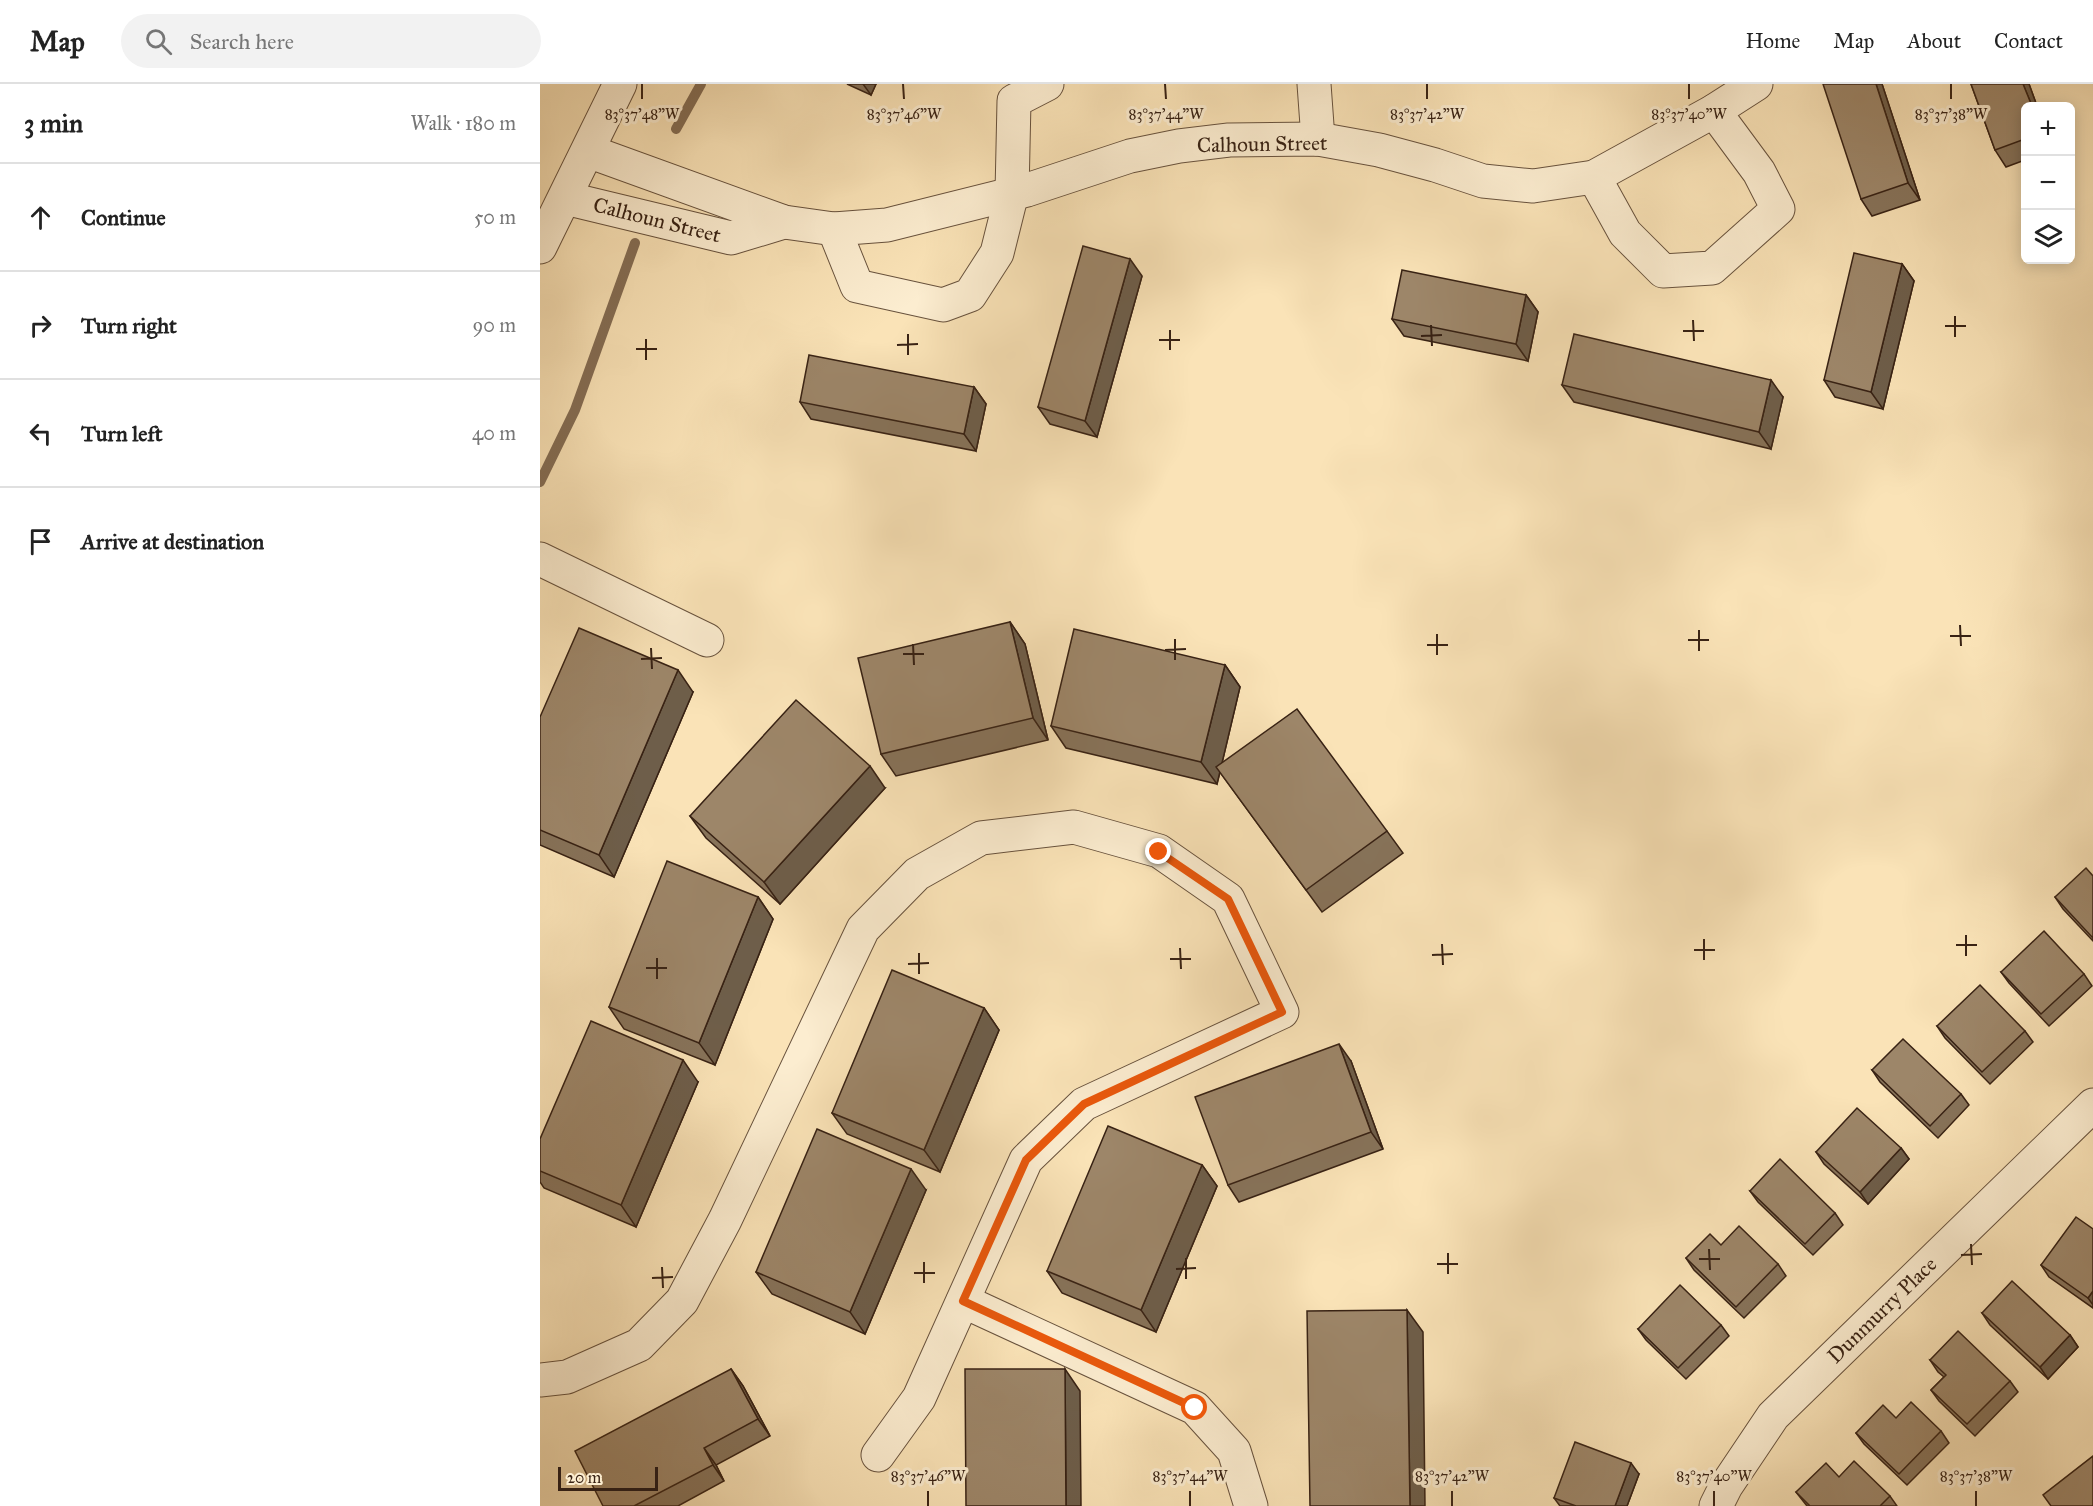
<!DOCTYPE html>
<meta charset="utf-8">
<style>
body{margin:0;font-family:"IM FELL Great Primer",serif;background:#f2f2f2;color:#222}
.controls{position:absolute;right:18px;top:18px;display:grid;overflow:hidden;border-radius:9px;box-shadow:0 3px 15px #0003}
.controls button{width:54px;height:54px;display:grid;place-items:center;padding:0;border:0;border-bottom:2px solid #e0e0e0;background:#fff;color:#222;font:30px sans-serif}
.scale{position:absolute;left:18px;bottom:15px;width:100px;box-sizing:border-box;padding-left:6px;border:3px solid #382214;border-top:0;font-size:16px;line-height:21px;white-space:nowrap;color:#382214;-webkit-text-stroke:4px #fcedd0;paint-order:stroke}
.stop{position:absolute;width:18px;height:18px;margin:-14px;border:4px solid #ea580c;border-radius:50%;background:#fff}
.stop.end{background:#ea580c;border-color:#fff;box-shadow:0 2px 6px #0008}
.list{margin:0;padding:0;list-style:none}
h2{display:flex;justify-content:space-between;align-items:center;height:78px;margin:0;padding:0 24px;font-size:26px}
h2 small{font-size:20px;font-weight:400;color:#767676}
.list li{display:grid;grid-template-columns:39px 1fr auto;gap:18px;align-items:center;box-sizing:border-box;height:108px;padding:0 24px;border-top:2px solid #e0e0e0}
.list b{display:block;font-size:22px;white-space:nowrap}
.list em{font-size:20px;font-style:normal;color:#767676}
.icon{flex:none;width:33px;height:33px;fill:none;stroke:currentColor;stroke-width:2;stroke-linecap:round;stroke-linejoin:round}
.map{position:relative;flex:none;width:1553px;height:1422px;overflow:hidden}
header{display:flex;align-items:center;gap:36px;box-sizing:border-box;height:84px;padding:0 30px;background:#fff;border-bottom:2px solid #e0e0e0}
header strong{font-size:28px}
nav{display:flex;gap:33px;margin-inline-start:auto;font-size:21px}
.search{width:420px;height:54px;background:#f2f2f2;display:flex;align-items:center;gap:15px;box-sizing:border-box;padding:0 21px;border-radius:33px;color:#767676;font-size:22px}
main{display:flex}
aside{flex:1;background:#fff}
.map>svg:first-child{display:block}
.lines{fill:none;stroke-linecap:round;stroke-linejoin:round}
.stream{stroke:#856e55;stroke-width:10}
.minor-casing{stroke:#68523d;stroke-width:35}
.minor{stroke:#fcedd0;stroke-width:33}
.wall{fill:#87735a;stroke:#382214;stroke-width:1.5}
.shaded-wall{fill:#6e5e4a;stroke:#382214;stroke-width:1.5}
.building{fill:#9d8669;stroke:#382214;stroke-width:1.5}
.route{stroke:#ea580c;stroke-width:8}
.ticks{fill:none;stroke:#382214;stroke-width:2}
.labels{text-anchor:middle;stroke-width:6;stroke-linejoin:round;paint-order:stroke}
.street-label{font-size:21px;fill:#382214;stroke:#fcedd0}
.ticks-label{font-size:15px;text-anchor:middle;fill:#382214;stroke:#fcedd0;stroke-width:6;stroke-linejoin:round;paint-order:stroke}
</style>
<header>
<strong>Map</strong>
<div class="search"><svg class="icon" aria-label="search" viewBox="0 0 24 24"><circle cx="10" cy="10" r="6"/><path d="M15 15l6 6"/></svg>Search here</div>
<nav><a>Home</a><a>Map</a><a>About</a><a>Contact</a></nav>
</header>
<main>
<aside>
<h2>3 min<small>Walk · 180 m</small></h2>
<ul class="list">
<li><svg class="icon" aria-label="ahead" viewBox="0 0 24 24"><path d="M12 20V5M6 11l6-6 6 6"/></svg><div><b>Continue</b></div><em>50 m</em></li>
<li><svg class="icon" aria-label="right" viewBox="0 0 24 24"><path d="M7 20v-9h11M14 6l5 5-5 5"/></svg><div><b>Turn right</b></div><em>90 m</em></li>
<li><svg class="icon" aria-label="left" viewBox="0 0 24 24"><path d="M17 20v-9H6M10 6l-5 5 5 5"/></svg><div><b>Turn left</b></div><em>40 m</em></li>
<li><svg class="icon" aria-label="arrive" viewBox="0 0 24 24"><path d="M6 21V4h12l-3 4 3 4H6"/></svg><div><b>Arrive at destination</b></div></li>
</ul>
</aside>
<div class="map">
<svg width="1553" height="1422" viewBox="0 0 1553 1422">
<rect width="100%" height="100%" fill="#fae3b7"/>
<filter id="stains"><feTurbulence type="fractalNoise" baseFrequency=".00333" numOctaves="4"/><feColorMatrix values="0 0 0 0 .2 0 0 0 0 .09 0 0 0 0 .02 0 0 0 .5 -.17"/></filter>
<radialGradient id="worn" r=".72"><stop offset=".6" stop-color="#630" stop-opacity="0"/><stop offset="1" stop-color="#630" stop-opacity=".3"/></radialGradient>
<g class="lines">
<g class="stream">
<path d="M136,45L161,0"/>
<path d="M0,398L35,326L95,159"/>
</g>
<defs>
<g id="minor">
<path d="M774,0L778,55"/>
<path d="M48,67L244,138L294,145L347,141L487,106L590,72L639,62L689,56L778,55L839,66L895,81L943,97L993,102L1054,93L1174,27L1216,0"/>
<path d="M1054,93L1085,149L1123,187L1172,184L1238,125L1219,88L1174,27"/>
<path d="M25,114L191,154L244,138"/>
<path d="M294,145L317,202L403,221L430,211L457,169L472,109L474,17L507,0"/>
<path d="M0,163L80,0"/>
<path d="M0,475L167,556"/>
<path d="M423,1217L655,1324L694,1367L711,1422"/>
<path d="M0,1296L27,1293L99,1261L142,1217L185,1136L323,845L377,790L441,754L534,743L619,767L688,815L742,928L544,1020L486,1076L379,1314L338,1371"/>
<path d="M1176,1422L1186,1402L1233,1332L1553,1021"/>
</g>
</defs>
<use href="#minor" class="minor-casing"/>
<use href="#minor" class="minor"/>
</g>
<g class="wall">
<path d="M307,0H336L331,11Z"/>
<path d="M1342,0L1380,116L1332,132L1321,115Z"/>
<path d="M1431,0H1489L1497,22H1485V76L1466,83L1455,66Z"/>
<path d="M1362,180L1374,197L1343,325L1295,313L1284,296Z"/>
<path d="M602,192L557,353L510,340L498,323Z"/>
<path d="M986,211L998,228L988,277L864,252L852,235Z"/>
<path d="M1022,301L1243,313L1231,365L1034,318Z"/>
<path d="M434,303L446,320L436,367L271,335L260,318Z"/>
<path d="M470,538L485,560L508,656L356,692L341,670Z"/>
<path d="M685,581L700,603L682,679L847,747L863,769L782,828L680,688L677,700L526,664L511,642Z"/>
<path d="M153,608L74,793L0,761V633Z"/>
<path d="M345,704L240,820L166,754L150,732Z"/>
<path d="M1553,792V857L1523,825L1515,813Z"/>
<path d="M218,813L233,835L175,981L84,945L69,923Z"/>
<path d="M1461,888L1544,890L1552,902L1509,942L1469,899Z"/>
<path d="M444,924L459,946L400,1088L307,1050L292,1029Z"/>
<path d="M1397,942L1485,947L1493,958L1450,1000L1405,954Z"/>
<path d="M811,977L843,1065L699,1118L688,1101Z"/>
<path d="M1332,986L1421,1010L1429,1021L1398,1054L1340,998Z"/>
<path d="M158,998L96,1143L4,1104L0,1098V1055Z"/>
<path d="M1361,1064L1369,1075L1328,1120L1284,1080L1276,1068Z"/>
<path d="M662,1081L677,1102L616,1248L522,1209L507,1187Z"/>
<path d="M386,1106L325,1250L232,1210L216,1188Z"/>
<path d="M1210,1107L1295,1129L1303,1141L1273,1171L1218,1118Z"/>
<path d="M1553,1145V1224L1509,1193L1501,1181Z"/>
<path d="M1181,1161L1238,1180L1246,1192L1204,1234L1154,1186L1146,1174Z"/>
<path d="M1442,1229L1530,1251L1538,1263L1508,1295L1450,1241Z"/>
<path d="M1181,1241L1189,1252L1146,1295L1106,1256L1098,1245Z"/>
<path d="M1390,1276L1470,1297L1478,1308L1435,1352L1399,1317L1391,1306L1404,1293L1398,1288Z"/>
<path d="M191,1285L203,1302L230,1352L176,1381L184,1397L138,1422H63Z"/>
<path d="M1356,1334L1401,1347L1409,1359L1367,1401L1324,1360L1316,1349Z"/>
<path d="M1099,1390L1087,1422H1020L1014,1414Z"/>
<path d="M1299,1393L1350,1412L1357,1422H1267L1256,1408Z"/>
</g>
<g class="shaded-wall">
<path d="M323,0H336L331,11Z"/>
<path d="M1336,0H1342L1380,116L1368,99Z"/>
<path d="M1483,0H1489L1497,22H1492Z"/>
<path d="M590,175L602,192L557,353L545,337Z"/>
<path d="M1362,180L1374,197L1343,325L1331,308Z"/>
<path d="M986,211L998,228L988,277L976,260Z"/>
<path d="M1231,296L1243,313L1231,365L1219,348Z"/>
<path d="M434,303L446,320L436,367L424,350Z"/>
<path d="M470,538L485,560L508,656L493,634Z"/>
<path d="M685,581L700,603L677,700L661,678Z"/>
<path d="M138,586L153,608L74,793L59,771Z"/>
<path d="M330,682L345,704L240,820L224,798Z"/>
<path d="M218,813L233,835L175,981L159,959Z"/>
<path d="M444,924L459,946L400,1088L384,1066Z"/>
<path d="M799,960L811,977L843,1065L831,1048Z"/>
<path d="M143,976L158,998L96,1143L81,1121Z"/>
<path d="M1361,1064L1369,1075L1328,1120L1320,1108Z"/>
<path d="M662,1081L677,1102L616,1248L601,1226Z"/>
<path d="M371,1085L386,1106L325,1250L310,1228Z"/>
<path d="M1553,1207V1221L1548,1214Z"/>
<path d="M867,1226L883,1248L885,1422H870Z"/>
<path d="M1530,1251L1538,1263L1508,1295L1500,1283Z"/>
<path d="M191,1285L203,1302L230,1352L218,1335Z"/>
<path d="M525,1285L540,1307L541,1422H526Z"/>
<path d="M164,1364L176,1381L184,1397L173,1381Z"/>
<path d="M1091,1379L1099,1390L1087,1422H1075Z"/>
</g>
<g class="building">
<path d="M1283,0H1336L1368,99L1321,115Z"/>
<path d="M1431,0H1483L1492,22H1485V55L1455,66Z"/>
<path d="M543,162L590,175L545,337L498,323Z"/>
<path d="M1314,169L1362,180L1331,308L1284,296Z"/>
<path d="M862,186L986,211L976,260L852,235Z"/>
<path d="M1034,250L1231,296L1219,348L1022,301Z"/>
<path d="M269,271L434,303L424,350L260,318Z"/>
<path d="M470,538L493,634L341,670L318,574Z"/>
<path d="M39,544L138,586L59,771L0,746V633Z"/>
<path d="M534,545L685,581L661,678L511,642Z"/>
<path d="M256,616L330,682L224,798L150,732Z"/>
<path d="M757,625L847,747L766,806L676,683Z"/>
<path d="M127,777L218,813L159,959L69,923Z"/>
<path d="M1546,784L1553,792V854L1515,813Z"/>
<path d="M1504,847L1544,890L1501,930L1461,888Z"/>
<path d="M352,886L444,924L384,1066L292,1029Z"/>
<path d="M1440,901L1485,947L1442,988L1397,942Z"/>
<path d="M51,937L143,976L81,1121L0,1087V1055Z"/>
<path d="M1363,955L1421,1010L1390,1042L1332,986Z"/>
<path d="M799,960L831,1048L688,1101L655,1013Z"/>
<path d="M1317,1024L1361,1064L1320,1108L1276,1068Z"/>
<path d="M568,1042L662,1081L601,1226L507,1187Z"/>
<path d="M277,1045L371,1085L310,1228L216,1188Z"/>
<path d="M1240,1075L1295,1129L1265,1160L1210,1107Z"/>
<path d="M1536,1133L1553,1145V1207L1548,1214L1501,1181Z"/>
<path d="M1199,1142L1238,1180L1196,1223L1146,1174L1170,1150L1181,1161Z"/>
<path d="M1472,1197L1530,1251L1500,1283L1442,1229Z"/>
<path d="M1140,1201L1181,1241L1138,1284L1098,1245Z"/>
<path d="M867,1226L870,1422H770L767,1227Z"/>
<path d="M1418,1247L1470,1297L1427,1340L1391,1306L1406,1291L1390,1276Z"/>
<path d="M191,1285L218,1335L164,1364L173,1381L94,1422H63L35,1367Z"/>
<path d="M425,1285H525L526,1422H426Z"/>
<path d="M1371,1318L1401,1347L1359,1390L1316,1349L1343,1321L1356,1334Z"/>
<path d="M1035,1358L1091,1379L1075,1422H1036L1014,1414Z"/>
<path d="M1553,1372V1422H1511L1503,1411Z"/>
<path d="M1314,1377L1350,1412L1340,1422H1270L1256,1408L1286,1379L1299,1393Z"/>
</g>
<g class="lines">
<path class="route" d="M619,768L688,815L742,928L544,1020L486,1076L423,1217L655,1324"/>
</g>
<path class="ticks" d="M102,0V15M363,0L364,15M625,0L626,15M887,0V15M1149,0V15M1411,0V15M1415,232V253M1153,236L1154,257M891,241L892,262M1405,242H1426M630,246V266M1143,247H1164M368,250V271M881,252L902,251M106,255V276M619,256H640M357,261L378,260M96,265H117M1420,541L1421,562M1159,546V567M897,550V571M1410,552H1431M635,555V576M1148,556H1169M373,560L374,581M887,561H908M111,564L112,585M625,566L646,565M363,570H384M101,575L122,574M1426,851V872M1164,855V876M902,860L903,881M1416,861H1437M640,864L641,885M1154,866H1175M379,869V890M892,871L913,870M117,874V895M630,875H651M368,880L389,879M106,884H127M1431,1160L1432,1181M1169,1165L1170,1186M908,1169V1190M1421,1171L1442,1170M646,1174V1195M1159,1175H1180M384,1178V1199M897,1180H918M122,1183L123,1204M636,1185L656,1184M374,1189H395M112,1194L133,1193M388,1407V1422M650,1407V1422M912,1407V1422M1174,1407V1422M1436,1407V1422"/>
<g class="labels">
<g class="street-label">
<text transform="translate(722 60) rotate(-1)" y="7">Calhoun Street</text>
<text transform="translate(117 136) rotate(14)" y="7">Calhoun Street</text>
<text transform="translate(1342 1226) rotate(-44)" y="7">Dunmurry Place</text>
</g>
</g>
<g class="ticks-label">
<text x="102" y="35">83°37'48"W</text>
<text x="364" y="35">83°37'46"W</text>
<text x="626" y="35">83°37'44"W</text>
<text x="887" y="35">83°37'42"W</text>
<text x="1149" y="35">83°37'40"W</text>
<text x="1411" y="35">83°37'38"W</text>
<text x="388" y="1397">83°37'46"W</text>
<text x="650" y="1397">83°37'44"W</text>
<text x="912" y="1397">83°37'42"W</text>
<text x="1174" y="1397">83°37'40"W</text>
<text x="1436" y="1397">83°37'38"W</text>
</g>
<rect width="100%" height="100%" filter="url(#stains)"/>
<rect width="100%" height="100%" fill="url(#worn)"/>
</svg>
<div class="controls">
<button>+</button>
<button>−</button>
<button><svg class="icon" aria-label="layers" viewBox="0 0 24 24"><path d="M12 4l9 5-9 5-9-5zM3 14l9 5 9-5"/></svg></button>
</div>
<div class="scale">20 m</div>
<div class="stop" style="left:655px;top:1324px"></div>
<div class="stop end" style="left:619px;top:768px"></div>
</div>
</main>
